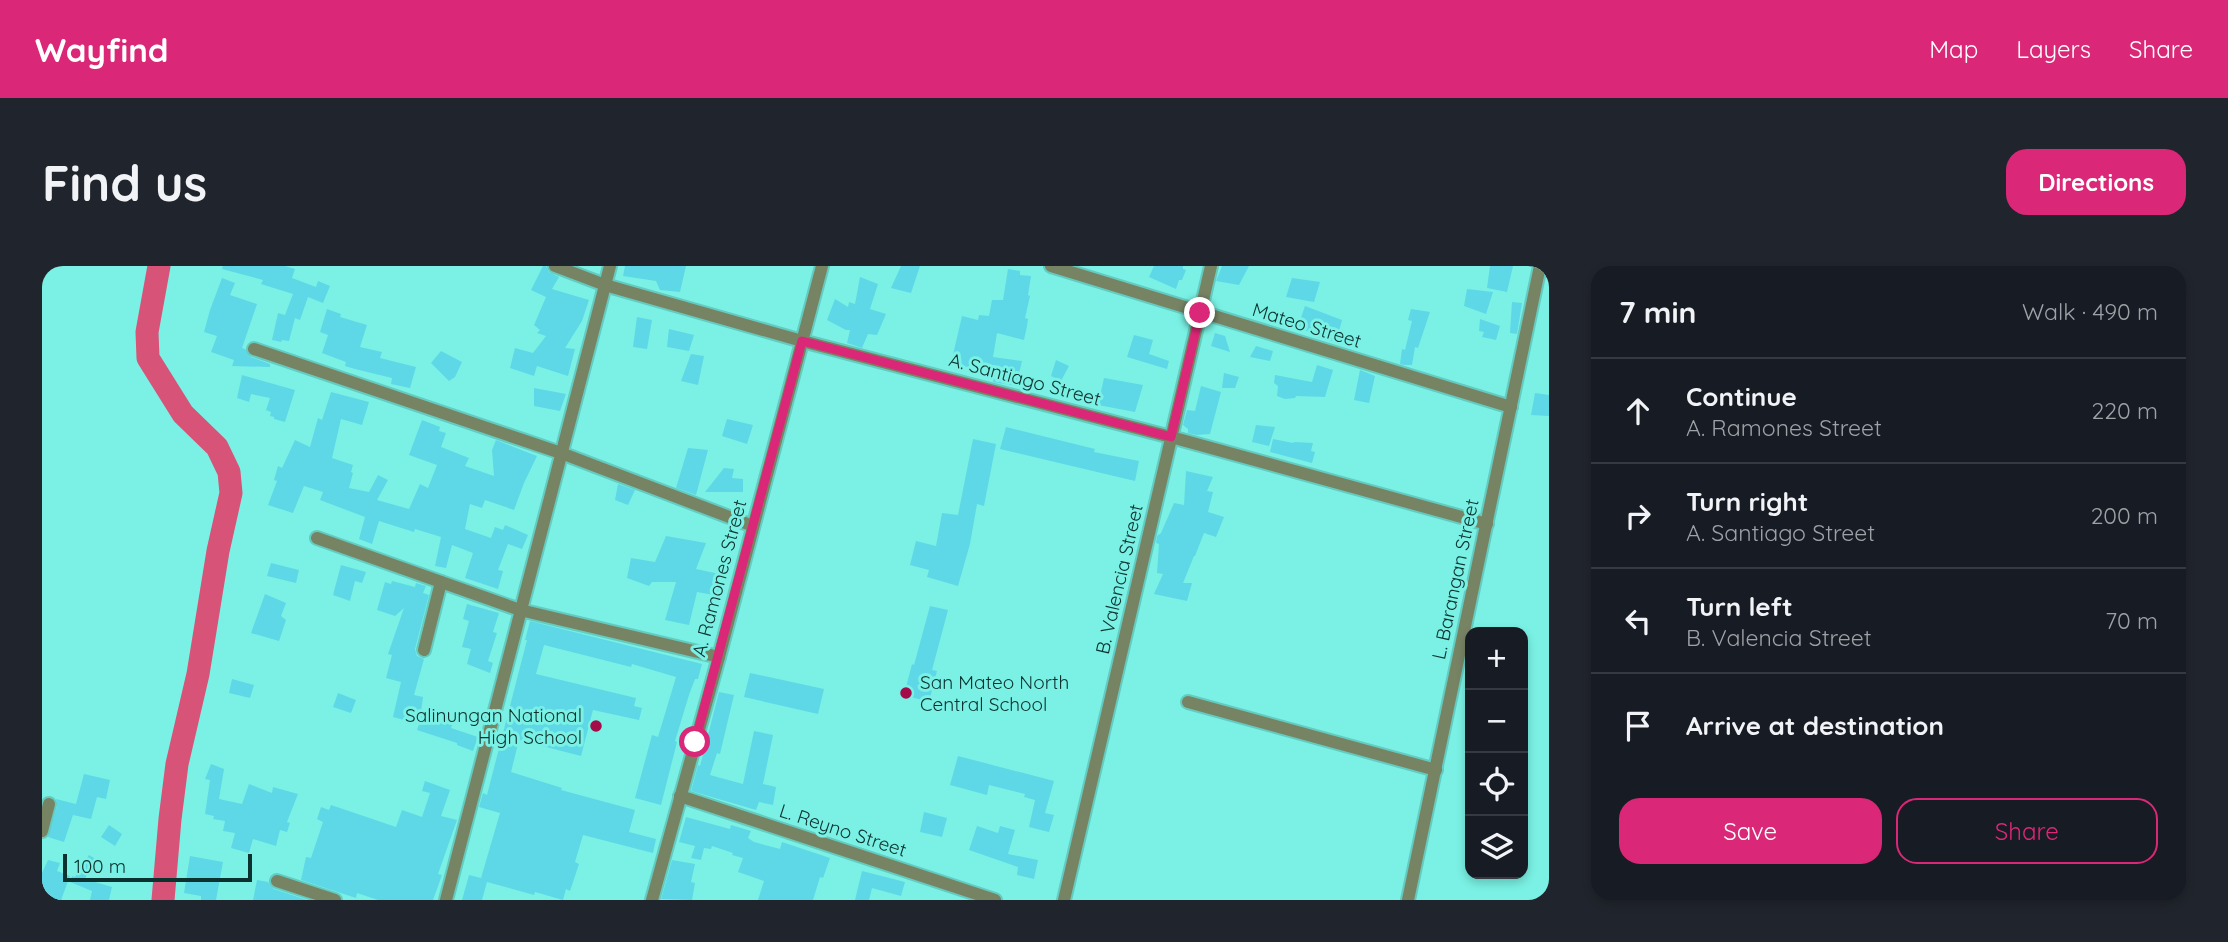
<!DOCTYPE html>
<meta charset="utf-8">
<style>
body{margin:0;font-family:Quicksand,sans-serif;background:#20242c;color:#f1f3f6}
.controls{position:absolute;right:21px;bottom:21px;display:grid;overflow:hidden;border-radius:14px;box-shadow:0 4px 10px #0003}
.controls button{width:63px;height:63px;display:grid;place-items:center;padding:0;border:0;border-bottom:2px solid #363941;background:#171b24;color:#f1f3f6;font:35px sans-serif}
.scale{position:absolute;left:21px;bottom:18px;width:189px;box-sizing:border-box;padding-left:7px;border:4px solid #0b322f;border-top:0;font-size:19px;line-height:24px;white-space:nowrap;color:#0b322f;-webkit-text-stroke:5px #7af1e4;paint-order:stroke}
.stop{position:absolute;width:21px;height:21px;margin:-16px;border:5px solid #db2777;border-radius:50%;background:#fff}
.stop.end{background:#db2777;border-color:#fff;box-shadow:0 2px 7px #0008}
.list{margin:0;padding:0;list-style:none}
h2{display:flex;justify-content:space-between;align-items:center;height:91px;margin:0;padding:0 28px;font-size:30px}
h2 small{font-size:23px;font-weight:400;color:#9ea1a6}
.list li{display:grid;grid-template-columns:46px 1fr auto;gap:21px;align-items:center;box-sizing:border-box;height:105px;padding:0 28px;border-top:2px solid #363941}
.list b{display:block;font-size:26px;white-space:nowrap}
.list p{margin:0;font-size:23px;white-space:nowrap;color:#9ea1a6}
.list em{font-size:23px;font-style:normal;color:#9ea1a6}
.actions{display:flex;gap:14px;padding:21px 28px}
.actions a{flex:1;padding:16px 0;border:2px solid #db2777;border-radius:21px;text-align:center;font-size:24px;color:#db2777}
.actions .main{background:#db2777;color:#fff}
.icon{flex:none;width:38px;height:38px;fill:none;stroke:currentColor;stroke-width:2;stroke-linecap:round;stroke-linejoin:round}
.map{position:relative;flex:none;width:1507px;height:634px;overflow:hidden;border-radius:21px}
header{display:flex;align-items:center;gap:42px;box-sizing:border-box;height:98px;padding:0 35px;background:#db2777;color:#fff}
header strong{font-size:33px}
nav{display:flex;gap:38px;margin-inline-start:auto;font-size:24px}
.intro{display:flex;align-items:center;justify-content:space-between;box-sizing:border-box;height:168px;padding:0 42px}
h1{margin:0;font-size:49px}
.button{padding:18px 32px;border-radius:21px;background:#db2777;color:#fff;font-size:24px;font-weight:700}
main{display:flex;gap:42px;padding:0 42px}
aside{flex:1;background:#171b24;border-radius:21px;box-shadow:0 4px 10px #0003}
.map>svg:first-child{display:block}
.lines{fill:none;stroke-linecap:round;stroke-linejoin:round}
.river{stroke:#d75378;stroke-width:23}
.building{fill:#5ed8e6}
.minor-casing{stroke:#64cbc0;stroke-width:16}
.minor{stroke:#778464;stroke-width:12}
.route{stroke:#db2777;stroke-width:9}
.poi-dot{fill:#a30c49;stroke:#7af1e4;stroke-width:2.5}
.labels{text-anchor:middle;stroke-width:6;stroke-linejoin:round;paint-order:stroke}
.street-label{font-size:19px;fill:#0b322f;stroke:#7af1e4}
.poi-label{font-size:19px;fill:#0b322f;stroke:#7af1e4;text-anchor:start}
</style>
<header>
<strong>Wayfind</strong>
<nav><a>Map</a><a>Layers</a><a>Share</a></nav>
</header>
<div class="intro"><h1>Find us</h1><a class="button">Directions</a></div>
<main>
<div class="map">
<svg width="1507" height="634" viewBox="0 0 1507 634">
<rect width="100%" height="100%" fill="#7af1e4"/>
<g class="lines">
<path class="river" d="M117,0L105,66L106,92L141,148L175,181L187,206L189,227L176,285L156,408L135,498L128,553L121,634"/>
</g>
<g class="building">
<path d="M181,0H243L253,3L250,12L274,21L276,15L288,20L281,37L266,31L258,54L253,52L247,75L240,74L239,76L230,74L236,47L243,49L251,28L219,18L221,14L180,3Z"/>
<path d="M501,0H504L507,6L517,11L510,23L547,34L540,55L523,82L533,83L526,110L495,100L492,110L468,102L473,82L491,87L504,70L495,67L498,64L492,59L504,31L489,24Z"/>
<path d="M583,0H644L638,26L618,24L614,15L581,10Z"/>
<path d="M859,0H878L869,27L849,22Z"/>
<path d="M1112,0H1141V3L1144,4L1140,14H1137L1134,23L1107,11Z"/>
<path d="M1180,0H1207L1197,19L1174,15Z"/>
<path d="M1448,0H1471L1465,26L1445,22Z"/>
<path d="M966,3L978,5V9L989,10L986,29L988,30L983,52L986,53L985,60L982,74L955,67L951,91L980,95L974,120L951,116L952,104L918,100L919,97L910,93L920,50L936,54L937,49L947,50L950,34H961Z"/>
<path d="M818,11L836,18L828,43L844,48L835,69L826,68L820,82L805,77L808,64H804L785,54L793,33L806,41L807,36L813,38Z"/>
<path d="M180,12L193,17L188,29L215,38L200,82L203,83L209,91L228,98V101L190,100L192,94L169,86L175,70L162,66L168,44Z"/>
<path d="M1250,12L1278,16L1272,36L1244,31Z"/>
<path d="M1425,23L1451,26L1444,48L1422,40Z"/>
<path d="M1470,36L1480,37L1475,68L1468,67Z"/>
<path d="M1263,40L1300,54L1294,76L1274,71L1275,67L1255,63Z"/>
<path d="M285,43L299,48L298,51L325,59L318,81L340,86L338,92L374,101L368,122L349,118L350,112L313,103L303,100L304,96L280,87L286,69L278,66Z"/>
<path d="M1369,43L1388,46L1376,82L1373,81L1370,99H1362L1358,98L1360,83L1363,84L1370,55L1366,54Z"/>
<path d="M595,51L610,54L605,83L591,81Z"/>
<path d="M1438,53L1458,60L1454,74L1440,71L1442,66L1437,65Z"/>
<path d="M627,63L652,69L647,85L625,81Z"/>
<path d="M1173,67L1183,70L1188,86L1169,80Z"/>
<path d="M1092,69L1111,74L1107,88L1127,95L1125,103L1085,91Z"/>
<path d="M1214,80L1231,85L1228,95L1208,91Z"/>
<path d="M399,85L420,96L413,111L407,115L389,97Z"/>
<path d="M649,88L662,90L656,119L639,115Z"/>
<path d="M1014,94L1027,100L1019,115L1009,110Z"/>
<path d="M1275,99L1291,104L1283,131L1254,130L1253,132L1243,133L1235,130L1236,120L1232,117L1233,109L1270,116Z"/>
<path d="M1318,104L1333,110L1327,137L1312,134Z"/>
<path d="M1182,107L1197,111L1193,122H1180Z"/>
<path d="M200,109L253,124L243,156L232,153V151L228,150L229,146L224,144L228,132L209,128L207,136L195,132Z"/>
<path d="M1062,112L1101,119L1093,146L1056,139Z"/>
<path d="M1159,120L1179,126L1168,168L1154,169L1146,167V163L1141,159L1145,144L1153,145Z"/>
<path d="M492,122L524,128L518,145L492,140Z"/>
<path d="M289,126L327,136L320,159L299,153L290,192L311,199L309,206L311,207L307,222L327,226L336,209L346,214L335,234L367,243L378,218L386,222L395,199L367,189L380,154L398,161L397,165L404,167L399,181L427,192L423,200L452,210L450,184L454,174L495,190L482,217L472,244L443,234L440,242L428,238L423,263L449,272L453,261L461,264L463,259L486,269L480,283L466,278L456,304L461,305L456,323L423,312L431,287L410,279L404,302L393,300L399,271L373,263L372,266L337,255L330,278L317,273L323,251L278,234L281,226L262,220L251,247L226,239L235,215L232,214L236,200L240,202L253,174L268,181L276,152L280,154Z"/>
<path d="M1493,127L1507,129V150L1489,149Z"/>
<path d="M685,153L711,159L705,178L680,170Z"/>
<path d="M1214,159L1233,161L1227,180L1210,176Z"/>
<path d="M964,161L1053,183L1052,186L1097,195L1093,215L958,183Z"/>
<path d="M931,173L954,178L942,240L935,238L928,278L916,320L885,311L887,304L868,299L874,275L894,280L900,247L916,249Z"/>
<path d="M1231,173L1251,177L1252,176L1271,177L1269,185L1273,186L1270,197L1228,186Z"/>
<path d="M646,182L666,184L654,229L634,222Z"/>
<path d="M682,202L692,203L690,212L701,213V226H663Z"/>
<path d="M1144,205L1171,211L1165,225L1171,226L1166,246L1182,251L1174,271L1162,267L1153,290H1152L1141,317H1150L1145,335L1112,328L1121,308L1115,307L1117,278L1114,277L1115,270L1119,267L1132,237L1142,239Z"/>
<path d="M576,218L593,224L586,239L573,234Z"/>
<path d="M624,270L664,277L654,303L682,309L677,330L655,326L647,359L623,354L634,316H610L607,320L585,312L589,292L613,296Z"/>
<path d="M229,297L257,304L254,317L225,310Z"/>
<path d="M299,299L324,306L320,317L313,315L308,335L291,329Z"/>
<path d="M350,315L373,321L374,317L384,320L381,327L387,329L373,383L375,390L382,393L372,429L381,431L379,446L411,457L409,462L436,471L431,485L415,479V477L375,464L377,458L351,451L359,416L344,412L350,389L346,388L362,342L353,350L335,344L343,316L349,318Z"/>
<path d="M223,328L244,337L239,350L244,354L237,375L209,367Z"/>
<path d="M425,338L457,347L451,366L455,367L446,395L451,397L448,407L425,398L429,383L420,381L427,355L421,353Z"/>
<path d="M888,340L906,344L890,404L895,405L887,436L862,429L870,398L872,399Z"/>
<path d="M488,355L660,398L656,413H653L647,429L633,475L635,476L619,539L593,532L610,469L616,471L634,411L590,398L589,401L502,379L494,408L594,432L592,440L600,442L597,454L551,444L539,490L477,474L469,506L520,522L519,524L593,544L587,566L614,573L611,587L541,569L533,596L537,598L528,625L524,623L521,634L493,626L492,629L445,616L440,634H420L427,609L439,612L458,547L437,541L441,527L445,529L485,374H483Z"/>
<path d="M708,407L782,423L776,448L702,431Z"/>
<path d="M190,413L212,419L208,432L187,427Z"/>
<path d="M677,426L692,429L678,488L675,487L668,509L701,518L712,465L731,469L721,518L734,521L731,539L717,536L714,544L649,525L656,499L658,500Z"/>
<path d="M296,427L314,434L309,447L291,441Z"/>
<path d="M916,490L1012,515L1003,547L1012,549L1007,566L987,561L993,534L982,531L983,528L947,519L945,529L908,519Z"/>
<path d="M169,498L182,503L177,533L200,538L207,518L230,527L231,521L256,528L245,556L248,557L245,566L238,564L234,580L211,573L207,587L189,582L193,567L181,565L183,555L171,553L172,550L163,548L168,514L163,513Z"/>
<path d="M42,508L68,514L64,533L55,531L49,553L31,549L22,576L6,571L15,540L14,533L34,538Z"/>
<path d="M383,515L408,524L399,550L415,554L396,608L400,609L391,634H336L315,627L314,632L259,614L264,591L269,592L281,556L275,553L279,541L287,544L289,539L354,561L360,544L380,551L388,527L380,525Z"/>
<path d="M882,546L905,552L900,571L878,566Z"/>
<path d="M644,551L688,563L689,559L709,565L706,572L712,576L738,583L740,576L788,592L781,612L778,611L771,634H716L722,615L696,606L701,592L690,589L691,587L670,580L669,583L662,582L659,594L649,592L653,580L637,576Z"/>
<path d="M67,559L80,568L73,580L59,571Z"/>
<path d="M935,560L956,567L958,560L973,564L966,588L996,594L992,613L975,609L976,601L927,584Z"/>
<path d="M47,589L52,592L43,613L70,621L67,634H48L50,625L28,616L30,610L33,611Z"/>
<path d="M148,590L181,596L174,634H159V630L142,627Z"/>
<path d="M6,594L18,597L15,605L28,610L19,634H0V607Z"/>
<path d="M630,594L653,598L649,616L653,617L650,634L619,633Z"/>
<path d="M820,605L863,616L859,630L830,622L827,634H813Z"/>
<path d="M215,614L226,616L232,623L265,634H211Z"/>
</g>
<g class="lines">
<defs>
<g id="minor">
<path d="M513,0L563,19L760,75L1129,171L1445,258"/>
<path d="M1009,0L1469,141"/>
<path d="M212,83L519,187L711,260"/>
<path d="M275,272L478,344L677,391"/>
<path d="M382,384L399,316"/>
<path d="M1146,436L1394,504"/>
<path d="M638,530L953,634"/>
<path d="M0,565L7,538"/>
<path d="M235,615L293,634"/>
<path d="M404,634L568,0"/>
<path d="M610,634L677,391L780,0"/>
<path d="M1022,634L1169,0"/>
<path d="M1366,634L1498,0"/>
</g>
</defs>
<use href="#minor" class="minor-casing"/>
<use href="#minor" class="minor"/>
</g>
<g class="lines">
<path class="route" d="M653,476L760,75L1129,171L1158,47"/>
</g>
<g class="poi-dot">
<circle cx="864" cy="427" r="7"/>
<circle cx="554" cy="460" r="7"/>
</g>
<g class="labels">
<g class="street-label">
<text transform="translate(1265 59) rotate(17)" y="7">Mateo Street</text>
<text transform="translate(983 113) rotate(15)" y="7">A. Santiago Street</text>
<text transform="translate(677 312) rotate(-75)" y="7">A. Ramones Street</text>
<text transform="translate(1077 313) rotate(-77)" y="7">B. Valencia Street</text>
<text transform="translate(1413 313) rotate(-78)" y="7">L. Barangan Street</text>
<text transform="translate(801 564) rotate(18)" y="7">L. Reyno Street</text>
</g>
<g class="poi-label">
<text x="878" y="423">San Mateo North<tspan x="878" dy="22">Central School</tspan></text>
<text x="540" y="456" text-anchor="end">Salinungan National<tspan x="540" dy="22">High School</tspan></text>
</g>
</g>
</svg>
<div class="controls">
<button>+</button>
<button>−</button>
<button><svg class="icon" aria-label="locate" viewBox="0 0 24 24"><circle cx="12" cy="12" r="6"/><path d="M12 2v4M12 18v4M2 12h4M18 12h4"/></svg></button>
<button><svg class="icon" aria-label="layers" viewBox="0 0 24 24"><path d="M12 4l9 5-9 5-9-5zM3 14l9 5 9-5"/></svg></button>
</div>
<div class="scale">100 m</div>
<div class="stop" style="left:653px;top:476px"></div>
<div class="stop end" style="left:1158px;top:47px"></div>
</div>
<aside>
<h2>7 min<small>Walk · 490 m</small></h2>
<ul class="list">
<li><svg class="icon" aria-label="ahead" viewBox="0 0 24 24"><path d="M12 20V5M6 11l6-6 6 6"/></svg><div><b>Continue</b><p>A. Ramones Street</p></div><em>220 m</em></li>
<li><svg class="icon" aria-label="right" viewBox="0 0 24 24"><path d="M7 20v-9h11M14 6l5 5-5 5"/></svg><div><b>Turn right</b><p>A. Santiago Street</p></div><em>200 m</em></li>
<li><svg class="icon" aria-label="left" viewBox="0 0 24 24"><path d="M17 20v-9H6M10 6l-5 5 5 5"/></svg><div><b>Turn left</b><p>B. Valencia Street</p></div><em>70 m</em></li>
<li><svg class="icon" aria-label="arrive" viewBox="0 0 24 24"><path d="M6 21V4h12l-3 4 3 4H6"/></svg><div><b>Arrive at destination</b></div></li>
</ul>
<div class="actions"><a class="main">Save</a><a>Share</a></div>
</aside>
</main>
